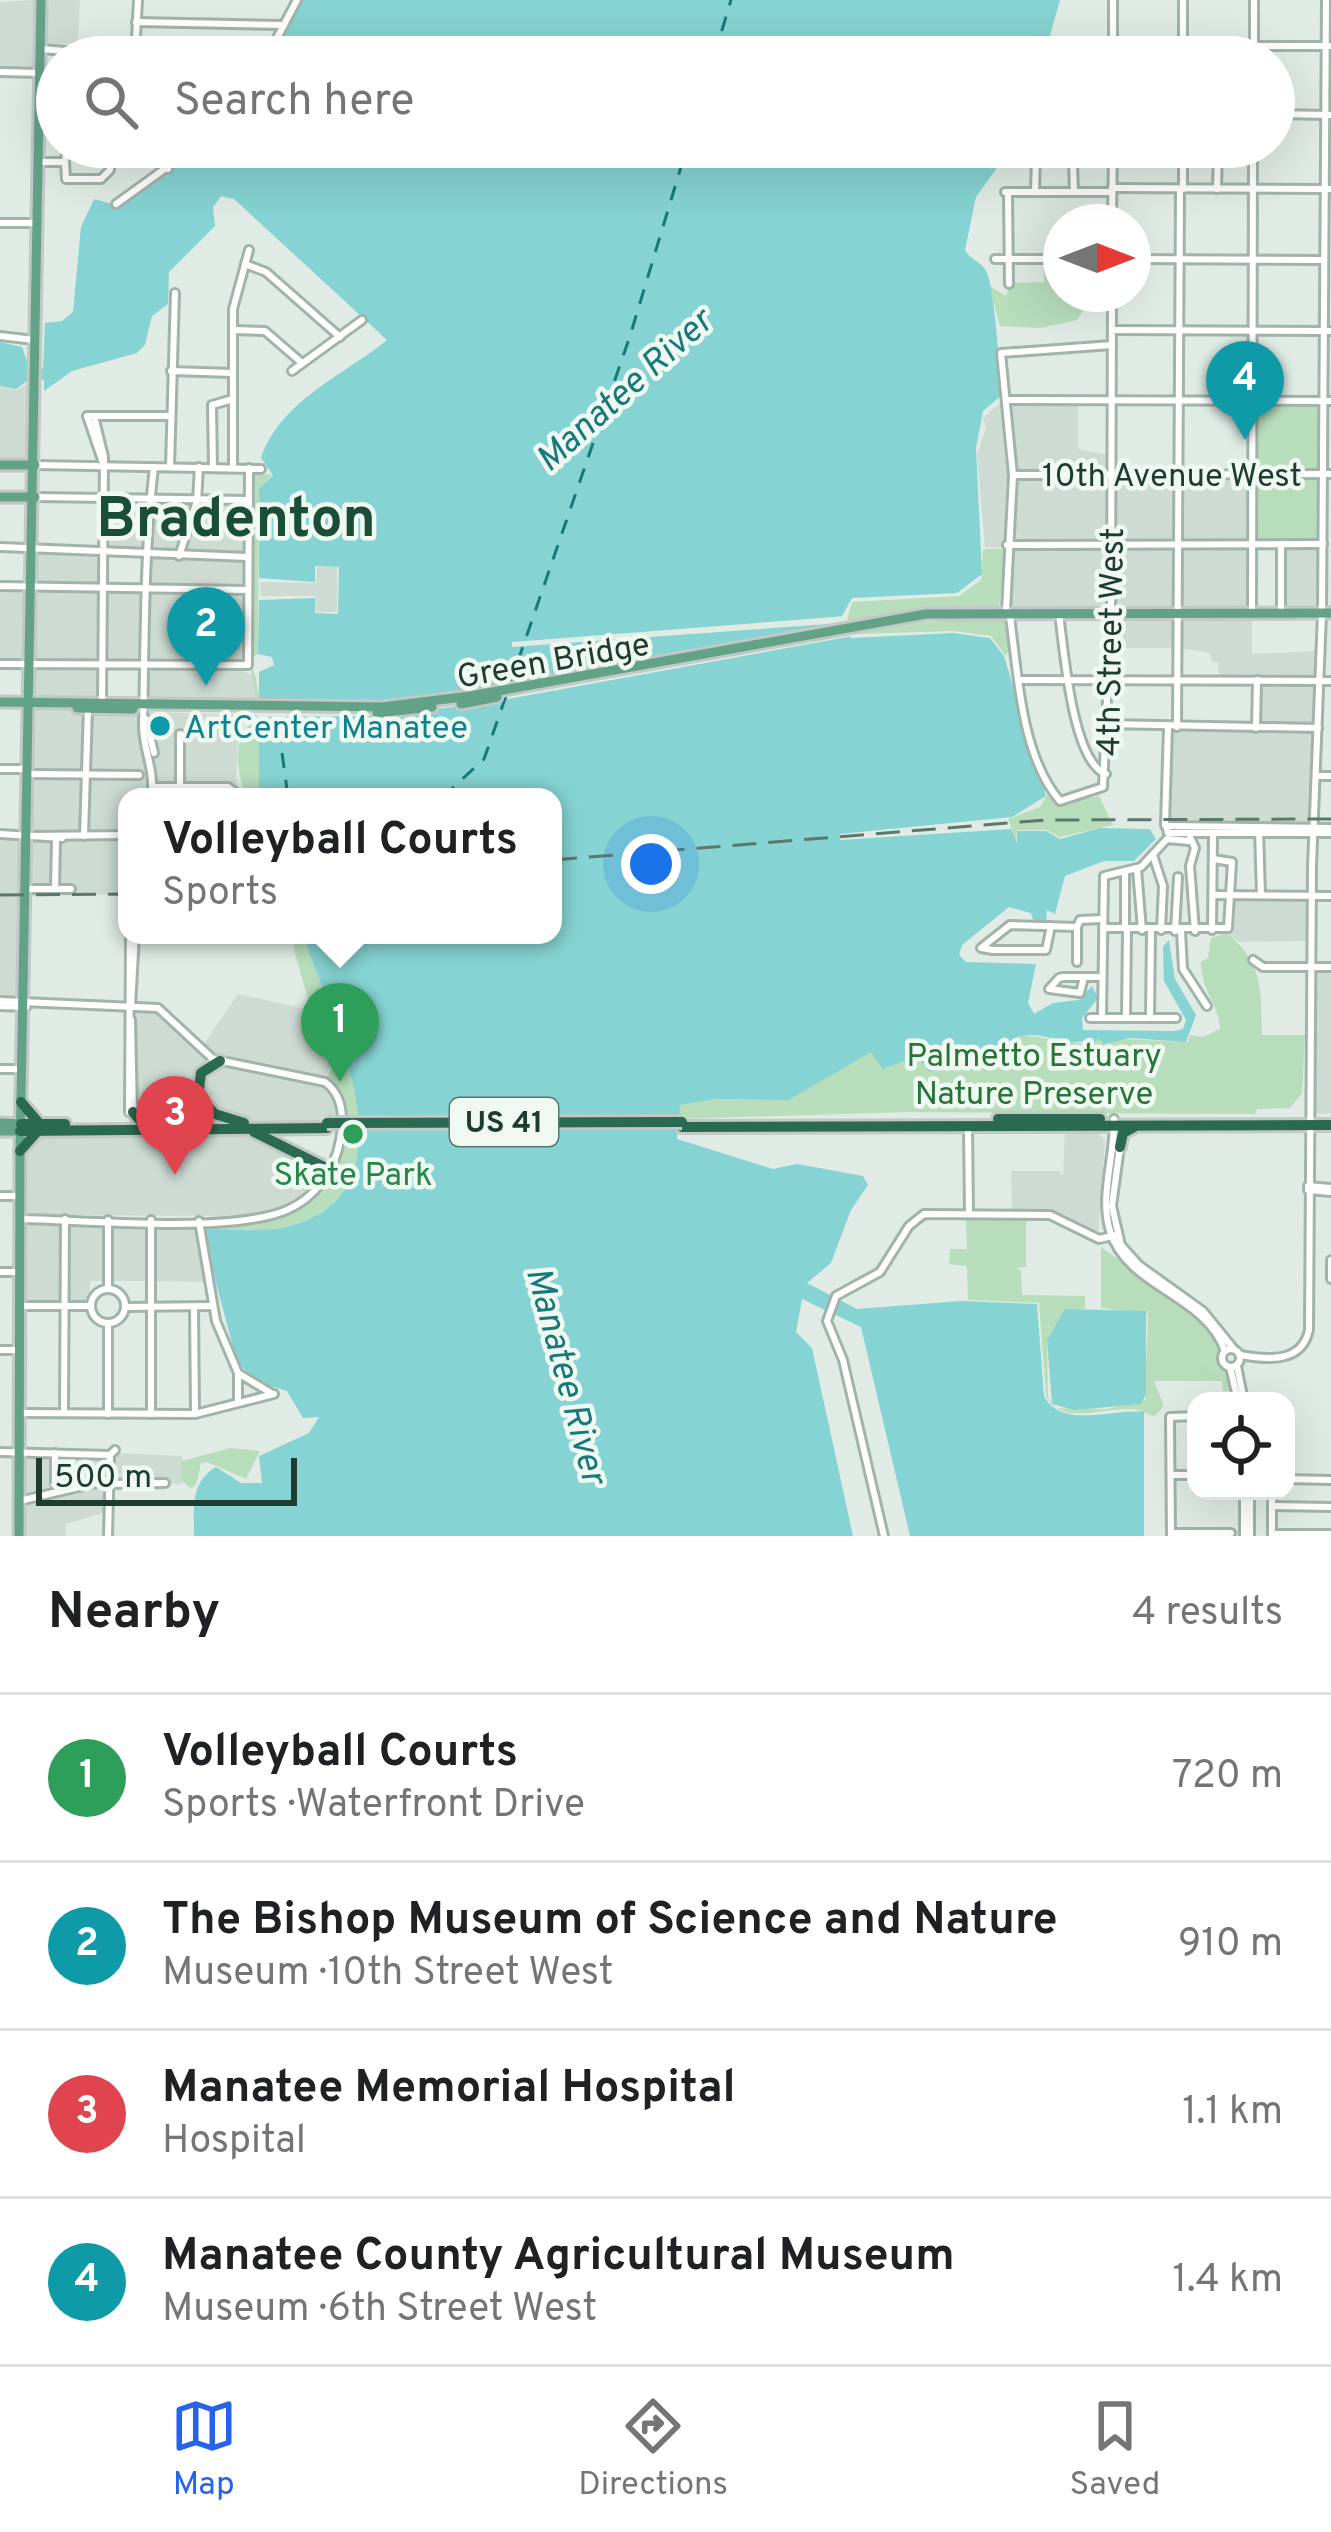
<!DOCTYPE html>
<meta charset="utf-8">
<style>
body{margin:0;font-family:Overpass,sans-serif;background:#f2f2f2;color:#202124}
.controls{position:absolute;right:36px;bottom:36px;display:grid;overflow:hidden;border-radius:24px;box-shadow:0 12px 48px #0002}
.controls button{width:108px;height:108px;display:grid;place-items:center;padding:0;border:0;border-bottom:3px solid #e0e0e0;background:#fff;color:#202124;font:60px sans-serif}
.compass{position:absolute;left:1043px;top:204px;width:108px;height:108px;border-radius:50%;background:#fff;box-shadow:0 12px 48px #0002;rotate:90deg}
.scale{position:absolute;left:36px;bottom:30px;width:261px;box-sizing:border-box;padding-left:12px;border:6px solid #203c30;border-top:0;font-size:33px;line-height:42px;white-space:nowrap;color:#203c30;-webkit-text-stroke:9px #f0f8f2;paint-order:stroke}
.you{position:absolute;left:651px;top:864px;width:42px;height:42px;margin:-30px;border:9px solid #fff;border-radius:50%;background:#1a73e8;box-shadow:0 0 0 18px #1a73e833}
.badge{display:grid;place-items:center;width:78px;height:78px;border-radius:50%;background:#2563eb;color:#fff;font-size:39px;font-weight:700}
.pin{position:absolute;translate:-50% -99px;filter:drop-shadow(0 3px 6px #0008)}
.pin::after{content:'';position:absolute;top:63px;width:42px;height:36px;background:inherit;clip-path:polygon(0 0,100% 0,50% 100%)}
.popup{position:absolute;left:118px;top:788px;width:444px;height:156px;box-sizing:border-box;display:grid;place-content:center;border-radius:24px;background:#fff;filter:drop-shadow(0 3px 9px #0005);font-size:39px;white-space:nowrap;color:#757577}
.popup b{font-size:45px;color:#202124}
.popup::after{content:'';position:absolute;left:50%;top:100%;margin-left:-24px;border:24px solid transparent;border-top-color:#fff}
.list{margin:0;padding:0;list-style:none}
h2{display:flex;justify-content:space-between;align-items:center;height:156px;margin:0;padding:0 48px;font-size:51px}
h2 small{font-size:39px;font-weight:400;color:#757577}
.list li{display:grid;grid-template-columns:78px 1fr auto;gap:36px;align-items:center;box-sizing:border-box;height:168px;padding:0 48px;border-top:3px solid #e0e0e0}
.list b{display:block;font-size:45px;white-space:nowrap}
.list p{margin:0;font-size:39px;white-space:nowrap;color:#757577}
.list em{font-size:39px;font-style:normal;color:#757577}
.icon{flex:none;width:66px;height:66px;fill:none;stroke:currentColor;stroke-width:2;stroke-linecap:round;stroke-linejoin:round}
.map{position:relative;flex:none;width:1331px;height:1536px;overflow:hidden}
.search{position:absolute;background:#fff;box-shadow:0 12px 48px #0002;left:36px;right:36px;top:36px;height:132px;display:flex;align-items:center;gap:30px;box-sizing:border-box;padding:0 42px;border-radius:66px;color:#757577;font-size:45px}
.sheet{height:828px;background:#fff}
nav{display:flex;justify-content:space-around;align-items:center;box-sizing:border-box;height:168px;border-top:3px solid #e0e0e0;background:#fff;font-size:33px;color:#757577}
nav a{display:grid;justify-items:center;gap:6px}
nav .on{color:#2563eb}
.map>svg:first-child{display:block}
.built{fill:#cddbd3}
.green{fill:#b7ddbb}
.water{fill:#85d3d2}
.pier{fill:#dfebe4}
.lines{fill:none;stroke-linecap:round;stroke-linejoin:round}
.ferry{stroke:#18797a;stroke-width:3;stroke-dasharray:15 12;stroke-linecap:butt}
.minor-casing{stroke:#a2b3aa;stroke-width:12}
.major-casing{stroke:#c1c8c5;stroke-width:15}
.highway-casing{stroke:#c1c8c5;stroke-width:16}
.minor{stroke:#fff;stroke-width:6}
.major{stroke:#62a287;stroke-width:9}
.highway{stroke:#2a6952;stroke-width:10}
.rail{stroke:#5a786b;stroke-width:3;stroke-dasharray:24 12;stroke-linecap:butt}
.highway-bridge-casing{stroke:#c1c8c5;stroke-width:16;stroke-linecap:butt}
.highway-bridge{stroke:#2a6952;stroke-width:10}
.culture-dot{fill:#0f9aa8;stroke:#f0f8f2;stroke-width:4.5}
.leisure-dot{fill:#2e9e5b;stroke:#f0f8f2;stroke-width:4.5}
.labels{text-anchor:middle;stroke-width:9;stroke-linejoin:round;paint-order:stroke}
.shield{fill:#f0f8f2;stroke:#5e746a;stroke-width:3}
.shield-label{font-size:30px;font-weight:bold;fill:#203c30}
.street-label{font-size:33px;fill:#203c30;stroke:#f0f8f2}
.culture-label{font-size:33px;fill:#0d838f;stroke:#f0f8f2;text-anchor:start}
.park-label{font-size:33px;fill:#287439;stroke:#f0f8f2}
.leisure-label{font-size:33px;fill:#27864d;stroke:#f0f8f2}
.water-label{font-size:36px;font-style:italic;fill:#18797a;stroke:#f0f8f2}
.town-label{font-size:57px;font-weight:bold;fill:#1b4e39;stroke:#f0f8f2}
</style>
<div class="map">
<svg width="1331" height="1536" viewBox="0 0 1331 1536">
<rect width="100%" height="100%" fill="#dfebe4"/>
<g class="built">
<path d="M36,0L35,71L0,70V2Z"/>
<path d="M47,0H80L78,42L47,48Z"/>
<path d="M31,383L33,464H0V387L16,390Z"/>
<path d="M1004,399L1011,475L1004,548L985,547L977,455L986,428L983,418Z"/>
<path d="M1008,401L1078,402V449L1109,455V473H1015Z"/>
<path d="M1181,476L1180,543H1113V477Z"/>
<path d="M1185,476H1250V543H1184Z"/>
<path d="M1015,477H1109V543H1009Z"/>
<path d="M105,498H149L143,554L105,551Z"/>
<path d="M153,498L196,499L178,554H147Z"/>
<path d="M200,500L247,501L246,555L182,554Z"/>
<path d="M1109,546V611L1010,608L1008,547Z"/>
<path d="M1113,546H1180L1177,611H1113Z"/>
<path d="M1184,546H1250L1249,611H1181Z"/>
<path d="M1284,546H1321L1320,611H1283Z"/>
<path d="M36,551L101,553V586L36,585Z"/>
<path d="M147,558L246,559L247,588L147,587Z"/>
<path d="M317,567H337V612H316L315,596H261L260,582L316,583Z"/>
<path d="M0,588H31L30,663H0Z"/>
<path d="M35,588L101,589L100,664L34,663Z"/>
<path d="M105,589L143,590V665L105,664Z"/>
<path d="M151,591L245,592L246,659L150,661Z"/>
<path d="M1112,614H1177L1176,648H1112Z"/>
<path d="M1181,614L1252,616V654L1319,651L1318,679L1219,678L1218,662H1212L1210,653L1181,648Z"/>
<path d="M34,666L100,667V700H33Z"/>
<path d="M229,667L256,676V704L149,699V673L157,668Z"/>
<path d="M1260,682L1318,683L1316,726H1258Z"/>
<path d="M33,710H86L84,772H32Z"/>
<path d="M90,710L142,711L149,797H127V833L86,834Z"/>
<path d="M147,712L260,715L243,723L238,743L236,782L243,797L228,785H158Z"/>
<path d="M1169,730H1316L1312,826L1168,824Z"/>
<path d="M32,775L84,776L82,834L31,833Z"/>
<path d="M0,836L27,838L20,1001L0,999Z"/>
<path d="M127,837V894L30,896L31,840Z"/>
<path d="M1234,898H1310L1309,941L1238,942L1227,933Z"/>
<path d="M1313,969H1331V1113L1311,1114Z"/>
<path d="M238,994L314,1011L317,1039L331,1064L325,1077L333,1085L214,1058L202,1047Z"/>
<path d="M133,1006L155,1009L214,1061L195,1079L194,1093L231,1122L140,1120L135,1112Z"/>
<path d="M220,1063L320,1082L334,1094L340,1121L243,1122L220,1115L202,1101L199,1080Z"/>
<path d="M250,1133L326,1171L299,1201L250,1216L33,1215L25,1210V1148L37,1136Z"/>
<path d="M1065,1133H1099L1105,1141L1098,1236L1051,1214L1012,1213L1011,1171H1059L1063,1176Z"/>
<rect x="23" y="1221" width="40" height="83"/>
<path d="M67,1221L106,1223V1281H90L88,1304H67Z"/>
<path d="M110,1223L149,1226V1281H110Z"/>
<path d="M153,1226L197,1229L206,1282L153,1281Z"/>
<path d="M114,1453L182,1456V1484L111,1482Z"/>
<path d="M22,1454L108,1456L107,1479L21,1500Z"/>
<path d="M107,1482V1512L66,1524V1536H21V1503Z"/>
</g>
<g class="green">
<path d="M1044,265L1061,266V294H1079L1083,311L1077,320L1041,328L1000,326L989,286L1006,296L1011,283L1044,282Z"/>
<path d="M1254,402H1322V473H1255Z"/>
<path d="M272,474L259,491L258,654L251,659L259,695L269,699L259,723V797H247C239,783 233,748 244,732C253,717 260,720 265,701L256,697L250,664L249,475Z"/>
<path d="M1257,479H1321L1322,543H1256Z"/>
<path d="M983,549H1005L999,609L846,622L852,602L959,596L981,580Z"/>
<path d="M1008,619L1012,643L1006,656L991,636L953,631L855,634L927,622Z"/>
<path d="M1047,795L1056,804L1099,796L1113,825L1060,837L1047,830H1017L1016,842L1008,819L1040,807Z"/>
<path d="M1227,933C1263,964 1261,988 1262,1035H1305L1302,1093L1290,1108L1257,1109L1255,1114L906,1112L677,1119L680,1105L717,1099L789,1100L872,1051L917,1056L929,1072L958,1066L971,1071L1023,1035L1092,1045L1099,1038L1188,1042L1190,1035L1203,1037L1220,1029C1219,1005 1200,988 1201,962L1208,958L1211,938Z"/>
<path d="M290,935H303C329,1015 419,1185 295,1224C266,1234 232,1229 202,1229L259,1220L308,1199L328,1178L343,1106L327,1077L333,1064L319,1039Z"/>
<path d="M966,1216L1026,1217V1267L1015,1268L1021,1270L1022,1295L1085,1296V1309H1066L1047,1340L1048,1397L1056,1408L1107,1409L1145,1400L1148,1314L1101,1308V1247L1200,1318L1221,1345L1230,1391H1223L1222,1381H1154L1164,1406L1155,1416C1144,1414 1142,1409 1129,1409C1102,1408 1061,1426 1046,1396L1039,1303L968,1300L967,1266L949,1264L950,1249H967Z"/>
<path d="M230,1448L260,1451L246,1479L207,1462L201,1463L196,1485L190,1488L182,1481V1461Z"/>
</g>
<g class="water">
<path d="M301,0H1060L1047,46L1052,57H272Z"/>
<path d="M201,147H1012L976,197L965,250C970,259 980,262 985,269C995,283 999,369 1002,395L983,411L976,448L982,574L957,593L852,598L842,616L851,638L953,633L990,638L1004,656L1046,796L1012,817L840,834V840L1011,829L1017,843V831H1046L1060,839L1100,828L1150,829L1156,839L1134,861H1104L1065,876L1055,914L1047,910L1046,923H1034L1031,913L1009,907L962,945L959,955L966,962L1036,964L1028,1003L1034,1014L1053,1003L1079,1000L1092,986L1098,998L1082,1018L1083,1030L1174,1031L1183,1029L1186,1020L1164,981L1163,947L1169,940L1175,979L1196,1015L1186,1042L1130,1038L1104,1044L1099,1038L1092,1046L1089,1040C1065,1048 1045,1031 1022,1036C1003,1040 989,1064 971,1071L958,1066L929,1072L917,1056L883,1069L871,1052L789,1100L717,1099L680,1105L677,1139L773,1169L797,1164L863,1176L868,1185L851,1210L831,1263L807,1283L857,1309L961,1301L1037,1304L1044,1396C1061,1430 1114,1408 1144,1412V1536H910L861,1327L802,1299L796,1332L812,1348L853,1536H194C194,1509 190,1482 216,1467L241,1483H262L259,1456L309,1433L319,1417L303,1418L287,1391L258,1382L237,1362L203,1234L206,1229C233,1229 263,1233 289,1226C422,1192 329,1015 303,935H553V797H259V672L274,665L272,657L258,654L259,600L315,598V613L338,614L339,567L315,566V582L259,578V489L273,475L261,458C280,401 344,375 387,340L234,199L221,196L213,207L215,226L169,272L168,304L152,316L145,345L137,353L72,371L44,391V380L30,379L16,389L0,386V342L22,347L30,369H43L45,323L62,321L73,312L81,227L94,199L120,206Z"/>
<path d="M1065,1309L1146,1311V1394L1141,1404L1075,1410L1052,1404L1047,1340Z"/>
</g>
<path class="pier" d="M846,616L858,635L486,703L375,716L257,717L258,708L434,697L843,623L512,647V642Z"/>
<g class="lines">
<g class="ferry">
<path d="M714,57L731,0"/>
<path d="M509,687L630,336L687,147"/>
<path d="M282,753L288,797"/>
<path d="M443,797L484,759L506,696"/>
</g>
<defs>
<g id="minor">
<path d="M136,22L284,25"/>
<path d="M1113,46H1331"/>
<path d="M41,49L138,57"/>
<path d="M135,57L138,0"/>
<path d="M267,57L297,0"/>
<path d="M1113,57V0"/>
<path d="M1183,57V0"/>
<path d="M1254,57V0"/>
<path d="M0,72L41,73"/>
<path d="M40,106H57"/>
<path d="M1274,114L1331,115"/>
<path d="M40,162H65"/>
<path d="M65,162L66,153H144L168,169"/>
<path d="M65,162L66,179H101L110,170V153"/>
<path d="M1112,188L1331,189"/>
<path d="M1183,189V147"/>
<path d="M1217,189L1218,148"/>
<path d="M1035,191L1036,158L1066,155L1073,163L1074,192"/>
<path d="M1005,192H1112"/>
<path d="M1008,192L1009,284"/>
<path d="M116,204L195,147"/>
<path d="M1112,222L1113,147"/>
<path d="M0,223H35"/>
<path d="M995,259H1061"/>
<path d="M1133,259L1321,260"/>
<path d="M245,264L266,272L340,337"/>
<path d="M234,330L265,331L302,363"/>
<path d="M1112,330L1331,331"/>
<path d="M0,336L34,340"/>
<path d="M171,371L233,373"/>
<path d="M292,371L362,320"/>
<path d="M1006,400L1331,401"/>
<path d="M94,416L104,457L102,702"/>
<path d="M103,463L87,416H171"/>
<path d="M35,465L261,469"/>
<path d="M170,467L175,293"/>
<path d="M213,468L212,405L233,399"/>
<path d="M233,468V309L249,250"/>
<path d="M1013,475L1331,474"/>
<path d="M36,497L249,500"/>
<path d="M1007,545L1323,544"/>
<path d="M0,547L248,557"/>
<path d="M179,556L197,501L199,467"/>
<path d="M0,586L248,590"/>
<path d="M1006,611L1013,475L1001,353L1112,345"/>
<path d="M1252,611L1253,147"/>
<path d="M1281,613V544"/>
<path d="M1059,614C1064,649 1072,762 1106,774"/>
<path d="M1010,617C1018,674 1021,756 1060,801L1103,787L1111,612L1112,294"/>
<path d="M0,664L248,665L249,468"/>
<path d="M1020,680L1331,681"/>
<path d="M146,719L154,753"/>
<path d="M1107,724L1318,728"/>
<path d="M1177,727L1180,189"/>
<path d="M1256,728L1257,680"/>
<path d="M180,734V797"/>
<path d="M0,769H27"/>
<path d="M30,774L139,775"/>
<path d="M1316,776H1331"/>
<path d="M153,787H228L241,797"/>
<path d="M151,797C156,770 142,749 143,723C145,637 144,552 154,467"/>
<path d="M1165,825L1168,727"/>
<path d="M1166,826L1168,833H1331"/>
<path d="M1166,826L1331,828"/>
<path d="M1259,830L1261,895"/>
<path d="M0,834L62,838"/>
<path d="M29,836L127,835"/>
<path d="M84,836L88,708"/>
<path d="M1190,837L1195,848L1190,866L1195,931"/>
<path d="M1153,855L1163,886L1161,930"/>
<path d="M1137,869L1142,930"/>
<path d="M28,889H71"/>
<path d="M55,889L56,839"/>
<path d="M1213,895L1331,896"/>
<path d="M1077,927V962"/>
<path d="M1103,928H1228L1232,862L1213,859"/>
<path d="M1125,928V872"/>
<path d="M1212,930L1213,833"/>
<path d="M1175,931L1178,877"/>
<path d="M1181,931L1183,969L1207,1006"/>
<path d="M993,950L981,948L1010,925L1077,927L1080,920L1101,919"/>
<path d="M993,950H1046L1051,926"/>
<path d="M1253,960L1263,967H1331"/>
<path d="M1084,977L1080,993L1049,989L1059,978L1063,977H1102"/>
<path d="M0,1001L158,1008L213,1059L325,1082C343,1095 344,1119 340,1140C335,1170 315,1198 287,1210C231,1234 86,1220 21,1219"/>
<path d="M0,1006L26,1007"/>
<path d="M131,1006L135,935"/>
<path d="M1090,1018H1176"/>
<path d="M1102,1018L1104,876L1141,867L1167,839L1189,841"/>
<path d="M1126,1018L1127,929"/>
<path d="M1150,1018L1151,931"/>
<path d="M131,1020L133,1112"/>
<path d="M0,1069H21"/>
<path d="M129,1112L130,935"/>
<path d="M1114,1119C1115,1155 1099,1197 1110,1231C1127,1288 1205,1294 1225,1351"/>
<path d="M968,1126L969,1213"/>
<path d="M1120,1147L1112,1206L1121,1245L1139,1265L1203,1311L1233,1348"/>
<path d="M1308,1186L1331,1188"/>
<path d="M1308,1190L1331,1192"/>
<path d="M0,1196H21"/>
<path d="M108,1220V1288"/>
<path d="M151,1220V1414"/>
<path d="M199,1221L216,1321L238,1373V1402"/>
<path d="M1331,1260V1279"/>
<path d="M0,1272H21"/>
<circle cx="108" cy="1306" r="17"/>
<path d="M21,1306H91"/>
<path d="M126,1307L212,1306"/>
<path d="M194,1307L195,1414"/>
<circle cx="1231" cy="1358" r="9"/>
<path d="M0,1350H21"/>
<path d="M1240,1355C1268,1360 1302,1363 1309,1330L1312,866L1322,613L1326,0"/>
<path d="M1237,1366L1244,1401"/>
<path d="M1230,1367L1238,1401"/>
<path d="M238,1373L271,1393"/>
<path d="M20,1413L195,1414L274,1394"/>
<path d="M64,1413L65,1219"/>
<path d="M108,1414V1324"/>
<path d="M0,1452L110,1455L115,1450"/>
<path d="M55,1453V1484"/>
<path d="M1171,1475H1196"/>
<path d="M1286,1479L1331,1480"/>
<path d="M109,1484L165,1483"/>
<path d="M19,1501L109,1480"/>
<path d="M1272,1506L1331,1507"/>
<path d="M1272,1532V1491"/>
<path d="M1171,1533H1231"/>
<path d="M1272,1534H1331"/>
<path d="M108,1536L110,1455"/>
<path d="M884,1536L843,1360L827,1321L836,1296L880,1272L909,1226L924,1214L1050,1215L1099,1239L1117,1235"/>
<path d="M1171,1536L1170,1417L1196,1416"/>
<path d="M1244,1536V1491"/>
<path d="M1250,1536V1491"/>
</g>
<g id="major">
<path d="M0,465H35"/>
<path d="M0,497H35"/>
<path d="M0,702L382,707L470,696L926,614L1331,613"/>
<path d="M461,704L497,697"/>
<path d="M77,708L133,709"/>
<path d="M377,713L432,707"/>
<path d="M0,1123L21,1124"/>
<path d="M0,1131H20"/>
<path d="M19,1536L20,1151L41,0"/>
</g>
<g id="highway">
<path d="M220,1061L201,1073L198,1097L215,1114L244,1123"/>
<path d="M21,1102L38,1122"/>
<path d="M133,1112L143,1124"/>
<path d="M998,1119H1100"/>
<path d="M21,1124H65"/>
<path d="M682,1127L1331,1125"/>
<path d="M20,1131L327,1128"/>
<path d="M254,1132L330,1170"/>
<path d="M1120,1147L1123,1133L1134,1127"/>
<path d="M20,1151L36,1133"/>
</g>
</defs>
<use href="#minor" class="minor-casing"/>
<use href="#major" class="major-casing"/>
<use href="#highway" class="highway-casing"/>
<use href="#minor" class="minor"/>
<use href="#major" class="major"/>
<use href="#highway" class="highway"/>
<g class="rail">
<path d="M553,860L1045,820L1331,819"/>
<path d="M0,895L127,894"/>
</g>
<defs>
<path id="highway-bridge" d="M327,1123L682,1122"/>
</defs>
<use href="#highway-bridge" class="highway-bridge-casing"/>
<use href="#highway-bridge" class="highway-bridge"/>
</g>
<circle class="culture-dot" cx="160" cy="726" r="12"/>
<circle class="leisure-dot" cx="353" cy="1134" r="12"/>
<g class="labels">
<rect class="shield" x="450" y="1098" width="108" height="48" rx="9"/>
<g class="shield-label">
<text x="504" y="1132">US 41</text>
</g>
<g class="street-label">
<text x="1172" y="486">10th Avenue West</text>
<text transform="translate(1109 642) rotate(-89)" y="12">4th Street West</text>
<text transform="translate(553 659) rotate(-10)" y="12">Green Bridge</text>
</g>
<g class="culture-label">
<text x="184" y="738">ArtCenter Manatee</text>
</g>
<g class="park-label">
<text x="1034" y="1066">Palmetto Estuary<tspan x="1034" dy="38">Nature Preserve</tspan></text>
</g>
<g class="leisure-label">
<text x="353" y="1185">Skate Park</text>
</g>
<g class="water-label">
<text transform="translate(623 389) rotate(-42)" y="13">Manatee River</text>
<text transform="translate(568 1375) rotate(75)" y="13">Manatee River</text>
</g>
<g class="town-label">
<text x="236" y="536">Bradenton</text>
</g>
</g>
</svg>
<div class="controls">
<button><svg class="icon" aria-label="locate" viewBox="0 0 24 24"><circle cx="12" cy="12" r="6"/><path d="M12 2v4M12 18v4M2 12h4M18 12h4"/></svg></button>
</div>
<svg class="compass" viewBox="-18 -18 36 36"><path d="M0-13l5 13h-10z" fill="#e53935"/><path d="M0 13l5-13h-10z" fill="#757577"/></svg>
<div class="scale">500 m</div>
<div class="you"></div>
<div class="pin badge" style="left:340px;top:1082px;background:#2e9e5b">1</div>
<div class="popup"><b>Volleyball Courts</b>Sports</div>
<div class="pin badge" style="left:206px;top:686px;background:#0f9aa8">2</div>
<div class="pin badge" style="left:175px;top:1175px;background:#e0444e">3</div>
<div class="pin badge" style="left:1245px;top:440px;background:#0f9aa8">4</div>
<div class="search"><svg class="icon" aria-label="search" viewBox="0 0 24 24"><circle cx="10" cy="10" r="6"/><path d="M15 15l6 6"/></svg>Search here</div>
</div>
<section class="sheet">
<h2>Nearby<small>4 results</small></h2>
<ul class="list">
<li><span class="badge" style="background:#2e9e5b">1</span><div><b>Volleyball Courts</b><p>Sports · Waterfront Drive</p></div><em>720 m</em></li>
<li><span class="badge" style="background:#0f9aa8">2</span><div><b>The Bishop Museum of Science and Nature</b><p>Museum · 10th Street West</p></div><em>910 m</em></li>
<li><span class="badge" style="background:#e0444e">3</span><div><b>Manatee Memorial Hospital</b><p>Hospital</p></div><em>1.1 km</em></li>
<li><span class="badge" style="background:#0f9aa8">4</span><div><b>Manatee County Agricultural Museum</b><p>Museum · 6th Street West</p></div><em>1.4 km</em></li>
</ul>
</section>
<nav>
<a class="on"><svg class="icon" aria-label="map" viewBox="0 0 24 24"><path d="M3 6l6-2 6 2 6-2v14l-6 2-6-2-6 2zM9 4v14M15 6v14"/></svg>Map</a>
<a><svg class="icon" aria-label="directions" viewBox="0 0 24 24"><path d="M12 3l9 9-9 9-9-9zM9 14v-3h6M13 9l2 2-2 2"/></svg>Directions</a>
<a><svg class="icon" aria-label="saved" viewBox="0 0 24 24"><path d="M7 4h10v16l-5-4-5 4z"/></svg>Saved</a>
</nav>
